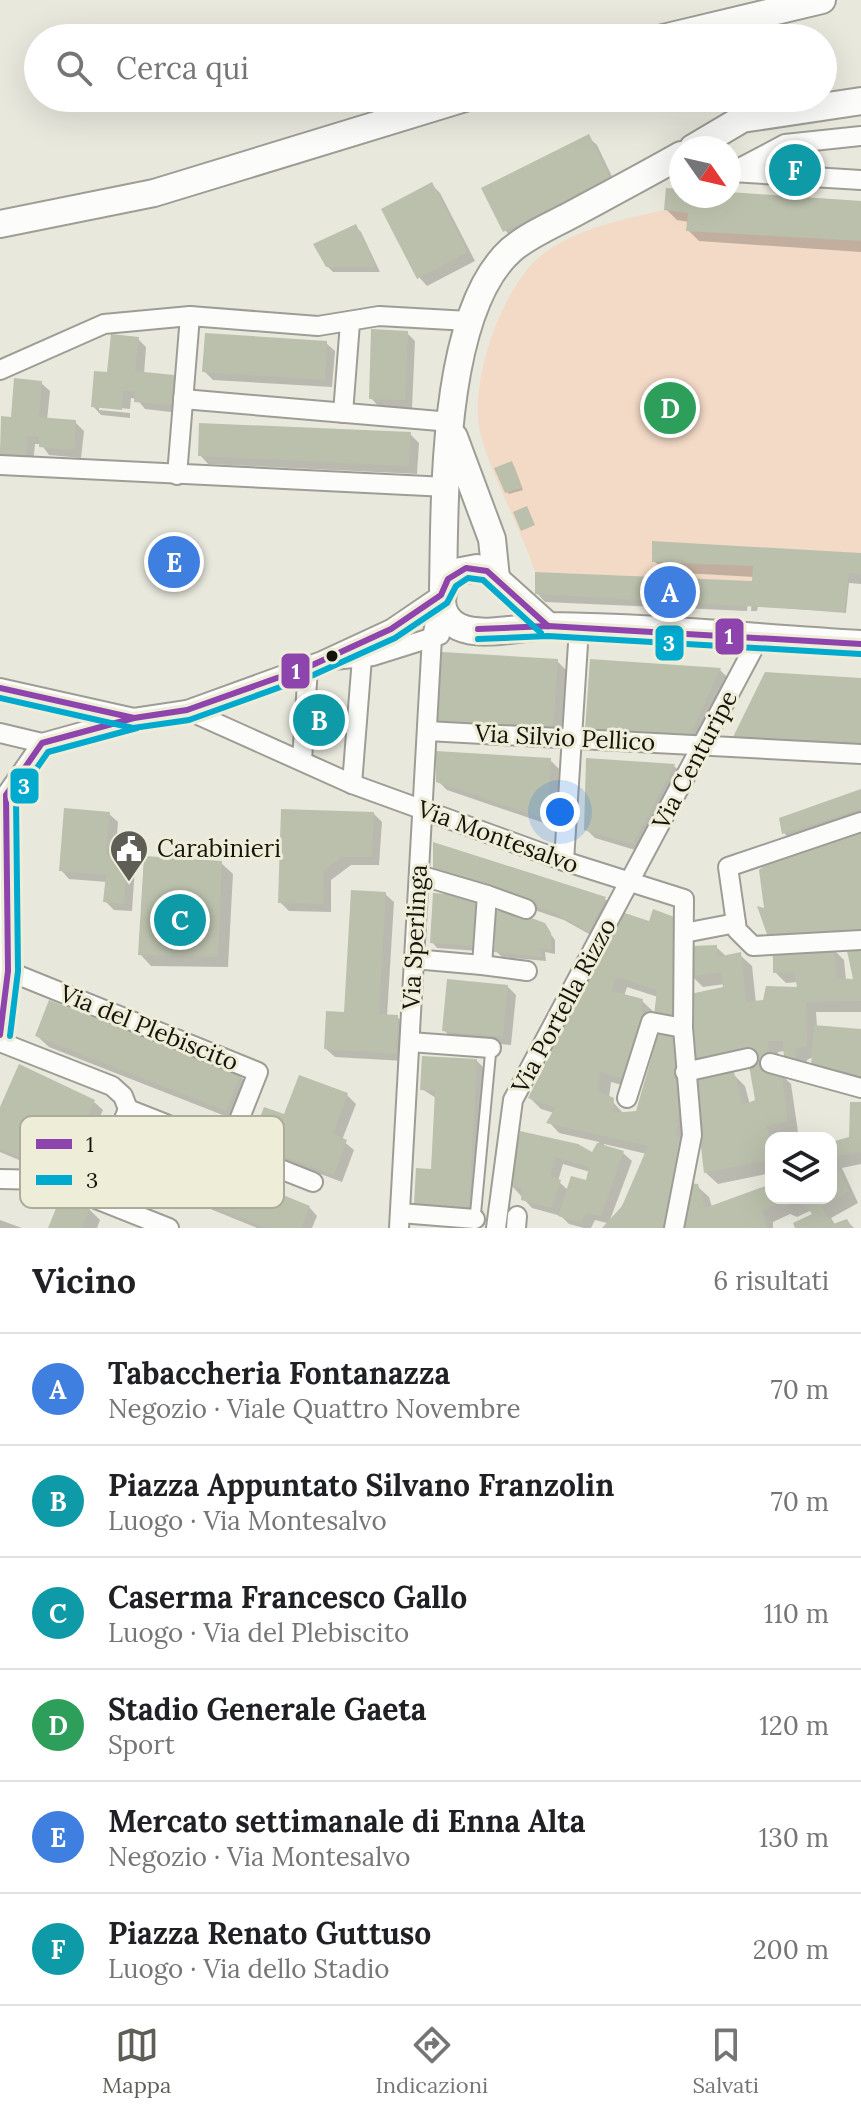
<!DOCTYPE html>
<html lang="it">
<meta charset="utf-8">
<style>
body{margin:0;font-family:Lora,serif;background:#f6f6f6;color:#202124}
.controls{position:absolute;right:24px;bottom:24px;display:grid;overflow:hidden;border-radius:16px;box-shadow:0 8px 32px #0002}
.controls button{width:72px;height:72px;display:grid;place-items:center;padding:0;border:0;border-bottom:2px solid #e0e0e0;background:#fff;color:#202124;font:40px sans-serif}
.compass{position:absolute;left:669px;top:136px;width:72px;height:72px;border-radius:50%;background:#fff;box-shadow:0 8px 32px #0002;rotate:124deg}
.you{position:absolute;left:560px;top:812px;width:28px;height:28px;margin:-20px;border:6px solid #fff;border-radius:50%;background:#1a73e8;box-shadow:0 0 0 12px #1a73e833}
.badge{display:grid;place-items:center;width:52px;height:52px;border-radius:50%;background:#5f5e56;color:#fff;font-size:26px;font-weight:700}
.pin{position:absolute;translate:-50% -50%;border:4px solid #fff;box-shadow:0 2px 8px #0006}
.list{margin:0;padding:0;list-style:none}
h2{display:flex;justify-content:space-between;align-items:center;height:104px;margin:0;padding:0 32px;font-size:34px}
h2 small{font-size:26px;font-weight:400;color:#757577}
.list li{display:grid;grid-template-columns:52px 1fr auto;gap:24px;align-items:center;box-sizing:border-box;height:112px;padding:0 32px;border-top:2px solid #e0e0e0}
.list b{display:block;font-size:30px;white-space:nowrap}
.list p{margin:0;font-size:26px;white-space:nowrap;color:#757577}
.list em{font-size:26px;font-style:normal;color:#757577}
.icon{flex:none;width:44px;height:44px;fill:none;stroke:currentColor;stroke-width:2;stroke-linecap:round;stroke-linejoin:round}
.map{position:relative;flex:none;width:861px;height:1228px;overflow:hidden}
.search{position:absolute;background:#fff;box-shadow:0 8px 32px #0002;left:24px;right:24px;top:24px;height:88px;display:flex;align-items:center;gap:20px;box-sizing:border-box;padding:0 28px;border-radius:44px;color:#757577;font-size:30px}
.sheet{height:776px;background:#fff}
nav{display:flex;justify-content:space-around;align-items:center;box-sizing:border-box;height:112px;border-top:2px solid #e0e0e0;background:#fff;font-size:22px;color:#757577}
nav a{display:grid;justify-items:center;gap:4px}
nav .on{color:#5f5e56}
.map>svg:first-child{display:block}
.pitch{fill:#f3dac6}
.shadow{fill:#0003;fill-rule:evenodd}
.building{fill:#bac0ac}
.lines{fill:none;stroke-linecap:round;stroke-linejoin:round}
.lane-casing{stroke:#9e9d95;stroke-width:13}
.street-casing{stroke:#9e9d95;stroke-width:22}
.secondary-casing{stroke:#9e9d95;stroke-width:30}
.lane{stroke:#fcfcfa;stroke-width:9}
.street{stroke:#fcfcfa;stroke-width:18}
.secondary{stroke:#fcfcfa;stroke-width:26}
.bus-1-casing{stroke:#eeedd8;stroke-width:12}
.bus-2-casing{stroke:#eeedd8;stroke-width:12}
.bus-1{stroke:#8e44ad;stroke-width:6}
.bus-2{stroke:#00a9ce;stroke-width:6}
.bus-dot{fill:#15140d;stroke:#eeedd8;stroke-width:3}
.labels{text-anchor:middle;stroke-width:6;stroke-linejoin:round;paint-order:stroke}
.street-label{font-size:24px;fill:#15140d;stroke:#eeedd8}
.poi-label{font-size:24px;fill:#15140d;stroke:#eeedd8;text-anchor:start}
.key{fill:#eeedd8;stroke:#adac9b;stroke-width:2}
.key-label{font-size:22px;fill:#15140d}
.line-badge{stroke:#eeedd8;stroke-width:3}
.badge-label{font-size:22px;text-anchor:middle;font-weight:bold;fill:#fff}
</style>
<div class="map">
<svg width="861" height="1228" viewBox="0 0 861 1228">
<rect width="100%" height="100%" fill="#e9e8dd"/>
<path class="pitch" d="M666,188L681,189V196H729V192L861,201V573H849L844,612L750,604L751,581L535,572C520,526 493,480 481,436C467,385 502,284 544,253C580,228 622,219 664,210Z"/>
<g class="shadow">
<path d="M588,137L597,145L617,187L513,239L505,230Z"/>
<path d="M432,185L440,193L475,261L427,286L419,277Z"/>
<path d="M681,191V196L729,194L861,203V252L699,241L688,230L689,222L677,220L666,209Z"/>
<path d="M355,226L361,232L380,272H333L327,266Z"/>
<path d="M407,333L415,341L412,408L379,407L371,398Z"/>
<path d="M138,339L146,347L144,374L173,377L181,385L179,413L145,409L137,399L131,398L130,409L99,406V410L130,413V418L101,415L93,406L109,374Z"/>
<path d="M326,343L335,351L332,387L213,380L204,371Z"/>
<path d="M41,383L50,391L47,420L75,422L84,431L81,458L49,455L41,444H35L33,464L8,462L0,454L3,418L13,419Z"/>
<path d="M410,434L419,443L417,474L208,464L200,455Z"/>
<path d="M514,466L523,490L509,494L507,492Z"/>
<path d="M861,555V584L849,583L846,613L758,606L757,611H751L753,588H749L747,611L545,602L537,593L753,585L754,577L666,572L654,561Z"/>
<path d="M557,661L568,672L563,740L451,733L439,722Z"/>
<path d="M591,661L720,670L731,681L701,746L598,741L587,729Z"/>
<path d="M861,680V753L746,747L735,736Z"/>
<path d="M550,760L559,769L556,827L447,790L438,781Z"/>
<path d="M674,766L682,774L642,852L595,838L586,829Z"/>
<path d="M861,791V816L789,838L784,833Z"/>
<path d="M109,814L118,822L115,858L127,859L135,868L132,911L114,910L105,901L107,882L69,879L61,870Z"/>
<path d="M374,814L382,822L379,865H351L331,880V912L289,911L280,902Z"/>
<path d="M861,832L831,947L844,960L846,980L856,981L861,953V1012H816L817,1027L861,1031L807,1060L805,1072L785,1051L778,1052L780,1073L791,1084L798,1132L771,1138V1173L718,1184L706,1173L695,1079L690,1185L697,1186L709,1197L712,1207L771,1187V1198H831V1143L851,1138L861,1104V1164L842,1168L858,1203L831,1218L836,1226L847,1221L854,1228H797L815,1215L812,1210L797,1217L790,1214L773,1222V1228H687V1208L679,1228H604L607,1223L595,1220L591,1228H584L569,1224L561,1216L532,1208L512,1186L522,1133L593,1155L599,1142L559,1133L549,1122L554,1113L541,1109L530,1098L623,914L684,1028L667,1026L654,1012L639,1090L611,1082L609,1098L624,1114L637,1113L725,988V984L703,987L692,976L716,947L727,957L740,955L752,966L756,1003L799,989L798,982L786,983L775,972L766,911ZM627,987L658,997L656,1014L642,1001L624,996ZM751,1066L757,1101L750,1105L745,1086L733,1074L712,1077L711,1074ZM604,1144L647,1154L623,1207L610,1220L632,1161L623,1153L603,1147ZM563,1164L590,1172L587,1183L568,1190L558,1181Z"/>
<path d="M435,845L605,899L614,907L598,939L564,920L443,879Z"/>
<path d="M221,863L233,874L228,967L151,966L140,954Z"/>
<path d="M385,894L394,902L387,1016L397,1017L406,1025L404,1061L335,1057L326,1049L345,1014Z"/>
<path d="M483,903L479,951L437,948L432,942Z"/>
<path d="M544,925L555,940V954L545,952L546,961L502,957L496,951Z"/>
<path d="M508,987L516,995L511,1045L452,1039L444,1030Z"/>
<path d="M37,1036L240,1076L251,1087L238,1121L49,1047Z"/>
<path d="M476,1060L485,1069L477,1215L425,1212L416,1204L432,1171L436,1098L422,1089Z"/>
<path d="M300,1077L347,1095L356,1104L342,1140L354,1150L342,1182L261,1152L252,1143L285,1117Z"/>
<path d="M94,1102L103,1110L71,1182L0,1152V1112Z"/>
<path d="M120,1168L309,1207L317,1216L312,1228H257L129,1176Z"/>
<path d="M89,1209L100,1220L97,1228H51Z"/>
<path d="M0,1220L22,1228H0Z"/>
</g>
<g class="building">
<path d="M589,134L610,178L503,232L481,188Z"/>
<path d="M432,182L468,252L417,279L381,209Z"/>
<path d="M666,188L681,189V196H729V192L861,201V241L686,231L688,213L664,210Z"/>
<path d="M356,224L376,267H326L313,244Z"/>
<path d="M371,329L408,331L405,400L369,399Z"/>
<path d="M205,333L327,341L325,380L202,372Z"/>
<path d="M111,334L139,337L135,371L174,375L171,405L134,402L135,392L123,391L122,410L91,407L94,371L107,372Z"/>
<path d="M14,378L42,381L39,417L76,420L74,450L39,447V437L27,436L26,457L0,454L1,416L11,417Z"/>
<path d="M199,423L411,432L409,466L198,456Z"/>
<path d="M512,461L522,488L505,493L494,468Z"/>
<path d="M527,506L535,525L521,531L513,512Z"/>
<path d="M652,541L861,553V574L849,573L844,612L535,594V572L752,581L753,566L652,562Z"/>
<path d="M442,652L558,659L553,730L437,722Z"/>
<path d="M590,659L721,668L690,735L585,730Z"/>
<path d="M765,672L861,678V743L733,737Z"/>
<path d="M436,751L551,758L548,820L436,782Z"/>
<path d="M586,758L675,764L633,845L584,830Z"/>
<path d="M861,789V809L782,834L779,818Z"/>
<path d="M64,808L110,812L106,855L128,857L124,904L103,902L106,875L59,871Z"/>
<path d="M281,809L374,812L372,857H342L323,871L324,904L278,903Z"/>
<path d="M861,830V932L769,940L757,906L764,908L759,870L770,861Z"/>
<path d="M433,842L606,897L589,932L553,912L433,871Z"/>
<path d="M144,856L222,861L218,957L138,955Z"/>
<path d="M351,890L386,892L379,1014L398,1015L396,1054L324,1049L326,1011L344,1012Z"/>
<path d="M433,893L479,896L475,946L430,943Z"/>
<path d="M653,909L677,918L674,1018L654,1015L657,990L616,977L612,991L643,999L641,1012L645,1020L628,1080L600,1072L598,1091L614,1098L613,1113L636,1111L659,1031L678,1034L680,1102L676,1136L686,1138L677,1189L665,1228H602L622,1206L648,1146L546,1123L555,1108L528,1098L622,912L649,921Z"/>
<path d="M496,911L515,912L545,923L551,933V950L540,948L542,957L494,952Z"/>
<path d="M717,945V957L741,952L746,1002L763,1000L766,986L797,987L794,972L773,973V951L834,947L837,978L853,979L847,951H861V1001L806,1002L807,1046L796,1049L795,1062L784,1059L783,1041H768L771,1070H781L788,1121L766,1127L771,1138V1177L764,1161L704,1173L693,1077L734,1072L743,1105L755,1100L747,1054L690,1065V994L723,987L721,972L690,977V946Z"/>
<path d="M447,979L508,985L503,1037L442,1031Z"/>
<path d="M49,1000L241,1075L226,1111L35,1036Z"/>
<path d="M814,1025L861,1029V1082L811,1066Z"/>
<path d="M422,1056L477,1059L469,1207L414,1205L416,1168L431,1169L435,1091L420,1090Z"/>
<path d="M19,1064L95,1100L63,1175L0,1149V1107Z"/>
<path d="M299,1075L348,1093L333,1134L347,1140L334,1175L250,1144L264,1107L284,1114Z"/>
<path d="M850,1102H861V1152L832,1157L849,1191L821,1207L833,1224L847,1219L852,1228H795L793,1223L812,1214L801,1199L785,1207L778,1203L762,1211L767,1228H685L689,1183L698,1184L705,1208L771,1184V1198H831V1142L849,1137Z"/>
<path d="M520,1131L578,1144L592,1152L597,1143L624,1151L601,1216L586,1213L581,1223L558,1216L571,1176L586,1180L589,1167L555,1157L550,1176L561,1180L552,1208L521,1200L522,1188L510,1186Z"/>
<path d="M132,1134L310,1206L301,1228H266L118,1168Z"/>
<path d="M61,1196L90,1207L82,1228H48Z"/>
</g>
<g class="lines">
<defs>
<path id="lane" d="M475,1219L491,1048"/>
<g id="street">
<path d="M732,172L785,144L861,136"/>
<path d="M732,172L861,180"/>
<path d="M0,370L104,324L190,316L318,326L379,316L469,321"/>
<path d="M183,399L451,422"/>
<path d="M343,413L350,323"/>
<path d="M0,465L447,487"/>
<path d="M177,475L190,316"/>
<path d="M333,660L373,656L440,635"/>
<path d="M0,688L134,718L187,710L322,661L391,629L441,595"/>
<path d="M187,710L352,784L564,861L684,899L683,1028L692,1135L674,1228"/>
<path d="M427,731L861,754"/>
<path d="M0,733L42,743"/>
<path d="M42,743L128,719"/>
<path d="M302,761L308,667"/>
<path d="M352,784L362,658"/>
<path d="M861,822L728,867L737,930L753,946L861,940"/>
<path d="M564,861L579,628"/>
<path d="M487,895L526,909"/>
<path d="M684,933L736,923"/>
<path d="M414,959L482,965L487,895L419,875"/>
<path d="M482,965L527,971"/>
<path d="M8,971L258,1072L228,1148"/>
<path d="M0,1035L8,971L6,795L42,743"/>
<path d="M0,1042L112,1086L123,1096L128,1109"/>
<path d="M410,1042L491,1048"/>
<path d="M770,1063L861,1088"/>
<path d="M685,1072L748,1058"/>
<path d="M627,1098L651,1022L683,1028"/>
<path d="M0,1179L48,1180L169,1228"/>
<path d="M92,1198L128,1109L313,1182"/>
<path d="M400,1213L475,1219"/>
<path d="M399,1228L432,637L440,601"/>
<path d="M496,1228L513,1100L759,638"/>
<path d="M516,1228L517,1216"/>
</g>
<g id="secondary">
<path d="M663,38L822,0"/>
<path d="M693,148L742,119L861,101"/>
<path d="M0,224L154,193L465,98"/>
<path d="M454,437L492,539L496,578"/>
<path d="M443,589C445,499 441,313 511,250C527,236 550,226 569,216C606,196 644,176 681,155"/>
<path d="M548,626L487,571L477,568L456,572C439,587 435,615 459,627C482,638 524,626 550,626C653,627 758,638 861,644"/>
</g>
</defs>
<use href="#lane" class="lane-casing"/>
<use href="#street" class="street-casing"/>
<use href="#secondary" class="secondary-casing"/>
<use href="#lane" class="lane"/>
<use href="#street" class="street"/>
<use href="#secondary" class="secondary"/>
<defs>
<g id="bus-1">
<path d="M478,629L548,626L861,644"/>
<path d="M0,688L134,718L187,710L308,667L391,629L441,595L448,579L466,568L487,571L548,626"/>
<path d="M0,1035L8,971L6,795L42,743L134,718"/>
</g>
<g id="bus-2">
<path d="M478,639L548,636L860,654"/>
<path d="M0,698L133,728L189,720L311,676L395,638L447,603L456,586L468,578L483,580L541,633"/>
<path d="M10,1036L18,971L16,798L48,752L137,728"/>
</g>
</defs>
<use href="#bus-1" class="bus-1-casing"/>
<use href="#bus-2" class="bus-2-casing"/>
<use href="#bus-1" class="bus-1"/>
<use href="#bus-2" class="bus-2"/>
</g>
<defs>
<symbol id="civic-pin" viewBox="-11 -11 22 30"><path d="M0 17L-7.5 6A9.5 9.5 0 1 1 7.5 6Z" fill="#5f5e56" stroke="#eeedd8"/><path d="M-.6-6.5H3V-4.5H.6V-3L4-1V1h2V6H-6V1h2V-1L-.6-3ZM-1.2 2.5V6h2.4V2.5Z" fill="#fff"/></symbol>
</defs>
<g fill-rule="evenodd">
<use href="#civic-pin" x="107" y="827" width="44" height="60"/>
</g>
<circle class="bus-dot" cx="332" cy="656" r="7"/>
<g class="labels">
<g class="street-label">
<text transform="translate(565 738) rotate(3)" y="8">Via Silvio Pellico</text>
<text transform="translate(695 760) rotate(-62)" y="8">Via Centuripe</text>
<text transform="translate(498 837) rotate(20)" y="8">Via Montesalvo</text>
<text transform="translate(415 937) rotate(-87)" y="8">Via Sperlinga</text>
<text transform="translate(564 1006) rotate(-62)" y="8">Via Portella Rizzo</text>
<text transform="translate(149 1028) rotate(22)" y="8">Via del Plebiscito</text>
</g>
<g class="poi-label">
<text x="157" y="857">Carabinieri</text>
</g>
</g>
<rect x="20" y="1116" width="264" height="92" rx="12" class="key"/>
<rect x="36" y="1139" width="36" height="10" fill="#8e44ad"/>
<rect x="36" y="1175" width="36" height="10" fill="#00a9ce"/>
<g class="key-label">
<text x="86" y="1152">1</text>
<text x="86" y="1188">3</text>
</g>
<g class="line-badge">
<rect x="714" y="617" width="31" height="39" rx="8" fill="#8e44ad"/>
<rect x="654" y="624" width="31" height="38" rx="8" fill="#00a9ce"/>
<rect x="280" y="652" width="31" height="38" rx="8" fill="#8e44ad"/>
<rect x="9" y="767" width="31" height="38" rx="8" fill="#00a9ce"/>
</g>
<g class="badge-label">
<text x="729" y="644">1</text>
<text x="669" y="651">3</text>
<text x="296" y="679">1</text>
<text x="24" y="794">3</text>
</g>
</svg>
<div class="controls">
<button><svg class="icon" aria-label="layers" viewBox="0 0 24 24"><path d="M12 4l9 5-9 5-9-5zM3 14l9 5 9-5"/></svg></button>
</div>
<svg class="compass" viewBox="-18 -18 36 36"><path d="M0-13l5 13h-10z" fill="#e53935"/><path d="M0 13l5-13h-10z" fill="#757577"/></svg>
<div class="you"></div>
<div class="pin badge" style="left:670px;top:592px;background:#3f7fe0">A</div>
<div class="pin badge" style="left:319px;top:720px;background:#0f9aa8">B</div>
<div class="pin badge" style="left:180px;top:920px;background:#0f9aa8">C</div>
<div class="pin badge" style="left:670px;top:408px;background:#2e9e5b">D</div>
<div class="pin badge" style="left:174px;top:562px;background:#3f7fe0">E</div>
<div class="pin badge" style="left:795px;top:170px;background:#0f9aa8">F</div>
<div class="search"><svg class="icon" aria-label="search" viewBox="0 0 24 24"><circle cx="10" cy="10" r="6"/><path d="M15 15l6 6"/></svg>Cerca qui</div>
</div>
<section class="sheet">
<h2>Vicino<small>6 risultati</small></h2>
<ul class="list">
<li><span class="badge" style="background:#3f7fe0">A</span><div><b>Tabaccheria Fontanazza</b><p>Negozio · Viale Quattro Novembre</p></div><em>70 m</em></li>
<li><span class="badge" style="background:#0f9aa8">B</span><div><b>Piazza Appuntato Silvano Franzolin</b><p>Luogo · Via Montesalvo</p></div><em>70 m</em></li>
<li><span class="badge" style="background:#0f9aa8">C</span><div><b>Caserma Francesco Gallo</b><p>Luogo · Via del Plebiscito</p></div><em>110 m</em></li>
<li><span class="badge" style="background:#2e9e5b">D</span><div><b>Stadio Generale Gaeta</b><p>Sport</p></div><em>120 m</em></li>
<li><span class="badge" style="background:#3f7fe0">E</span><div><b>Mercato settimanale di Enna Alta</b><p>Negozio · Via Montesalvo</p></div><em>130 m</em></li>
<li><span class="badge" style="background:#0f9aa8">F</span><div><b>Piazza Renato Guttuso</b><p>Luogo · Via dello Stadio</p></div><em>200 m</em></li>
</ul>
</section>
<nav>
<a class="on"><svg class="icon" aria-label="map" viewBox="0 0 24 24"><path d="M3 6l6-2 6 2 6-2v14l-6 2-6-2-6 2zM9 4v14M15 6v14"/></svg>Mappa</a>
<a><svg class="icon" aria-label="directions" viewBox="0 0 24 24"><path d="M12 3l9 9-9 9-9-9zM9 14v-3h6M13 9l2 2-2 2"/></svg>Indicazioni</a>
<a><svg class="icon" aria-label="saved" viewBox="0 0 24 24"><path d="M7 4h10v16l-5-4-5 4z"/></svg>Salvati</a>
</nav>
